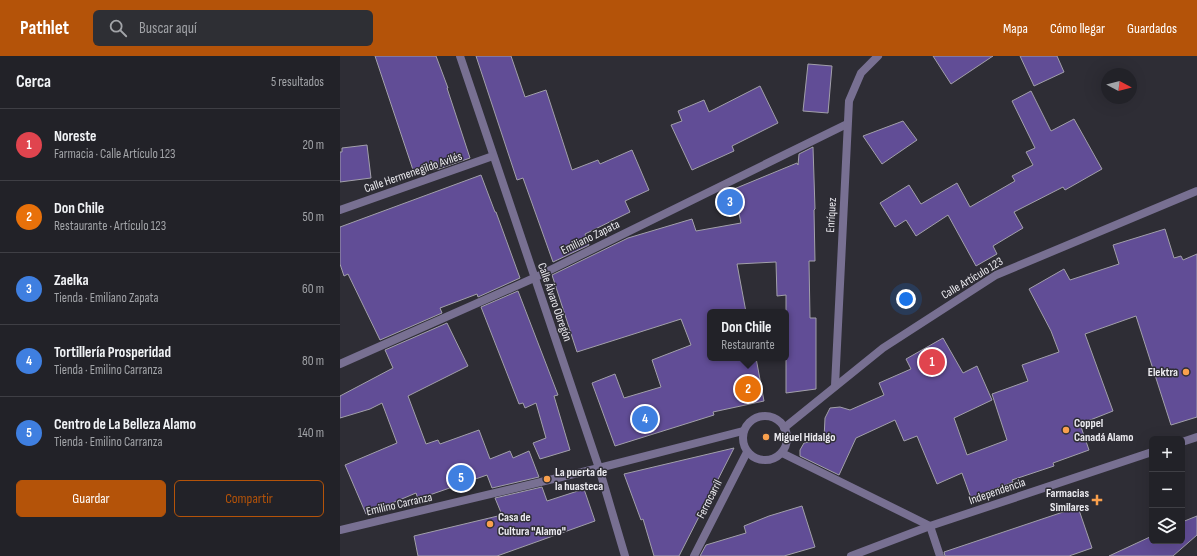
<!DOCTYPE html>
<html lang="es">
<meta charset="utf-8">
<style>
body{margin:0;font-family:"Sofia Sans Condensed",sans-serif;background:#2e2f34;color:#f1f3f6}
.controls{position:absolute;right:12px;bottom:12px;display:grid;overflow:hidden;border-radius:6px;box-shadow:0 4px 16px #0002}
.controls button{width:36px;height:36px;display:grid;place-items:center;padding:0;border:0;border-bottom:1px solid #3f3f45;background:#222228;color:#f1f3f6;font:20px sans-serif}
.compass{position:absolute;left:761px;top:12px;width:36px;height:36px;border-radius:50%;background:#222228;box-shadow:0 4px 16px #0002;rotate:97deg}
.you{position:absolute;left:566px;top:243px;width:14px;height:14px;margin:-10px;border:3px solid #fff;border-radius:50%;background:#1a73e8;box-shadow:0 0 0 6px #1a73e833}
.badge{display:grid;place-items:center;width:26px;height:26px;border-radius:50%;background:#b45309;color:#fff;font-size:13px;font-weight:700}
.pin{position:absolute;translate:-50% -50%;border:2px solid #fff;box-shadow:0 1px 4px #0006}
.popup{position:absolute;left:367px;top:253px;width:82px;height:52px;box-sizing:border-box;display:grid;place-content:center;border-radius:6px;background:#222228;filter:drop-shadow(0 1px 3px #0005);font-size:13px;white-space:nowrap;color:#a2a4a8}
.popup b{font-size:15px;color:#f1f3f6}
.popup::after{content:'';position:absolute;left:50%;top:100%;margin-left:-8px;border:8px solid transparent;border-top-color:#222228}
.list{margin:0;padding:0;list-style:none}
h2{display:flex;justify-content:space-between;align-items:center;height:52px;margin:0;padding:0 16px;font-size:17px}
h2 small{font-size:13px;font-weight:400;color:#a2a4a8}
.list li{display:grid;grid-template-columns:26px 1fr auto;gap:12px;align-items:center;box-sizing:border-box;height:72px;padding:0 16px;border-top:1px solid #3f3f45}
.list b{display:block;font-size:15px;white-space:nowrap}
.list p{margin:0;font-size:13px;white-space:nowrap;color:#a2a4a8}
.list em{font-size:13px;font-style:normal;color:#a2a4a8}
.actions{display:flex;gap:8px;padding:12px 16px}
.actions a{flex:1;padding:9px 0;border:1px solid #b45309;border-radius:6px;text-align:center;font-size:14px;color:#b45309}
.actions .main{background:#b45309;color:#fff}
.icon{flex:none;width:22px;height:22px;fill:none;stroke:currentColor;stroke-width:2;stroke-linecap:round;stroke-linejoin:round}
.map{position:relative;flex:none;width:857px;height:500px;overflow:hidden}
header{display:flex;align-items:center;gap:24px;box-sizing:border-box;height:56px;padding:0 20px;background:#b45309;color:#fff}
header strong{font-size:19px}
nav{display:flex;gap:22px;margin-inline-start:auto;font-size:14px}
.search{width:280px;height:36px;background:#2e2f34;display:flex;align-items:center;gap:10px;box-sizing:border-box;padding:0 14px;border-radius:6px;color:#a2a4a8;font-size:15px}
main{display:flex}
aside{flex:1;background:#222228}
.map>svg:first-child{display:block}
.building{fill:#614d96;stroke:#a2a0aa}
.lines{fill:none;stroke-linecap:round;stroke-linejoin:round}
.street{stroke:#787092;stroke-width:8}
.poi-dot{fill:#f9a04d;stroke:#2e2d35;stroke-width:1.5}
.labels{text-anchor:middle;stroke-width:3;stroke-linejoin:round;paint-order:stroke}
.street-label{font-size:12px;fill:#ecebf0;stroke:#2e2d35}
.poi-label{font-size:12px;font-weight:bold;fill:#ecebf0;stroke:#2e2d35;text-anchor:start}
</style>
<header>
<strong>Pathlet</strong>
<div class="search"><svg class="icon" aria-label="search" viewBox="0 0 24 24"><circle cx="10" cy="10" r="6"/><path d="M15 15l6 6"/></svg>Buscar aquí</div>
<nav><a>Mapa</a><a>Cómo llegar</a><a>Guardados</a></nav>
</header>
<main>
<aside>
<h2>Cerca<small>5 resultados</small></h2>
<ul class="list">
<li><span class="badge" style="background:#e0444e">1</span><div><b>Noreste</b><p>Farmacia · Calle Artículo 123</p></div><em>20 m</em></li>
<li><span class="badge" style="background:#e8710a">2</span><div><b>Don Chile</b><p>Restaurante · Artículo 123</p></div><em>50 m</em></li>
<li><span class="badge" style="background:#3f7fe0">3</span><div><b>Zaelka</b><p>Tienda · Emiliano Zapata</p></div><em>60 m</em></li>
<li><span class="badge" style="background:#3f7fe0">4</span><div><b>Tortillería Prosperidad</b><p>Tienda · Emilino Carranza</p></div><em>80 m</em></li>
<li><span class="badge" style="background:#3f7fe0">5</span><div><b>Centro de La Belleza Alamo</b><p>Tienda · Emilino Carranza</p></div><em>140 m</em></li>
</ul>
<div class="actions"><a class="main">Guardar</a><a>Compartir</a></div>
</aside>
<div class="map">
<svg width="857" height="500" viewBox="0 0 857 500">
<rect width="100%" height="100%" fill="#2e2d35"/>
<g class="building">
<path d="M35,0H96L108,32H107L130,102L99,113L74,117Z"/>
<path d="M136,0H171L185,41L206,34L232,114L258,104L260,108L292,94L309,134L285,145L290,156L245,178L249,189L213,206L183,122L177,124Z"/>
<path d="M593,0H653L611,28Z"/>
<path d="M680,0H717L724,16L694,30Z"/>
<path d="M468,8L492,10L488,57L463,55Z"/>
<path d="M420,30L438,67L392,90L394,95L352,114L331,69L342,65L338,55L364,44L369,56Z"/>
<path d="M691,35L711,75L734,63L762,113L725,134L723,131L674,156L683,172L653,190L657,198L636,210L608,159L576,180L566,164L555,171L540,147L569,129L581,148L617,127L630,151L675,125L672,120L693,109L686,96L695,92L672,45Z"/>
<path d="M563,65L577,84L542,108L523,80Z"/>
<path d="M27,89L31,122L0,126V96H2V92Z"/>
<path d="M473,91L475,153L474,154L475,205H469L470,262H476V333L446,337V239L437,240L436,206L397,208L406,256H370V302H416L424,345L373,356L374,359L275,390L252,327L275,318L284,342L321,331L312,304L351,289L341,263L237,296L212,219L288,182L352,163L356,175L401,167L394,133L457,107L458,109L459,98Z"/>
<path d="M141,119L155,156H156L180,222L138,241L137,238L100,252L102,257L40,284L8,218L4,220L0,208V171Z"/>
<path d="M825,173L834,202L841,200L843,204L857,198V361L831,369L796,260L745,278L773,355L740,368L749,394L713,407L714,410L672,424L673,426L631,442L622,417L597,428L577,380L564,385L555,364L516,382L499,419L460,400V394L464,387L484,383L485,362L490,352L500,351L510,354L544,339L539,327L571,313L566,303L603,282L623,317L637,310L652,344L614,362L627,399L667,384L652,338L688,325L682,309L719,296L711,275L689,233L724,213L730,224L779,208L773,189Z"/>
<path d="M178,235L218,339L214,340L230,394L200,403L193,387L206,382L196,347L185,352L183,347L179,348L141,251Z"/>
<path d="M107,267L128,310L68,340L86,388L98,384L100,388L139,374L150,403L170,395L173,402L189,395L199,421L152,432L147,419L78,443L76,437L26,458L5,409L57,387L42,347L30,353L0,362V340L53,312L45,294Z"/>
<path d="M394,392L339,500H314L303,463L301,464L284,418Z"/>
<path d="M202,431L207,445L244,433L255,465L157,500H78L74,480L162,459L155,442Z"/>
<path d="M462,450L475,491L444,500H360L366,489L406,477L404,470L429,460Z"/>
<path d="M738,451L752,492L729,500H605L604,496Z"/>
<path d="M857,460V479L833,500H769L812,480V485H842V466Z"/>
</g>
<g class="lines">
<g class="street">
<path d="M120,0L259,412L285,500"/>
<path d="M0,154L153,100"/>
<path d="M0,308L194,222L507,68"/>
<path d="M495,330L509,45L521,17L538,0"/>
<circle cx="425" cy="382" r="22"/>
<path d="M444,372L543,292L656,219L857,135"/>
<path d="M842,386L857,381"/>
<path d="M442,397L590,470L600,500"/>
<path d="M0,474L259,412L403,375"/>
<path d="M354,500L407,396"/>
<path d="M511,500L590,470L812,396"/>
</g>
</g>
<g class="poi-dot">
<circle cx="846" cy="316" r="4"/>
<circle cx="726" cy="374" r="4"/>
<circle cx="426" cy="381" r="4"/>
<circle cx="207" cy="423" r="4"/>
<path d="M755 438h4v4h4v4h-4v4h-4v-4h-4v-4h4z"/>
<circle cx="150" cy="468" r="4"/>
</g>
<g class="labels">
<g class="street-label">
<text transform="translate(73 116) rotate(-19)" y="4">Calle Hermenegildo Avilés</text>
<text transform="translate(491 159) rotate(-87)" y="4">Enríquez</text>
<text transform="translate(250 181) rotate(-26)" y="4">Emiliano Zapata</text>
<text transform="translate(632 222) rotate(-31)" y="4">Calle Artículo 123</text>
<text transform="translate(215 246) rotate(71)" y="4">Calle Álvaro Obregón</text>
<text transform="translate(657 435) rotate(-19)" y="4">Independencia</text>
<text transform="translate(369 443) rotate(-63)" y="4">Ferrocarril</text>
<text transform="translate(59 448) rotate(-13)" y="4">Emilino Carranza</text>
</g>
<g class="poi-label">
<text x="838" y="320" text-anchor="end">Elektra</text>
<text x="734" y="371">Coppel<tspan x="734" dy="14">Canadá Alamo</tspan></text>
<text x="434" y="385">Miguel Hidalgo</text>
<text x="215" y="420">La puerta de<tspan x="215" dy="14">la huasteca</tspan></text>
<text x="749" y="441" text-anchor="end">Farmacias<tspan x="749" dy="14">Similares</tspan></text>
<text x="158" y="465">Casa de<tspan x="158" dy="14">Cultura "Alamo"</tspan></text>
</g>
</g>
</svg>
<div class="controls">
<button>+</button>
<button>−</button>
<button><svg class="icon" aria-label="layers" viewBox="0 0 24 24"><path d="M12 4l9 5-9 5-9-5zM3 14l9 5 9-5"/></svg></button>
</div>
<svg class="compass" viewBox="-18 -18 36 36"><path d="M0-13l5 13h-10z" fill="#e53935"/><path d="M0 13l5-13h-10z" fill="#a2a4a8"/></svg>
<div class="you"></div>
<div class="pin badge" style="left:592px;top:306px;background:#e0444e">1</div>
<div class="pin badge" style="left:408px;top:333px;background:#e8710a">2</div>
<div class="popup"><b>Don Chile</b>Restaurante</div>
<div class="pin badge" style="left:390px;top:146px;background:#3f7fe0">3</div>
<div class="pin badge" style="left:305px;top:363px;background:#3f7fe0">4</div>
<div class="pin badge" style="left:121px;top:422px;background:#3f7fe0">5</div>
</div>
</main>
